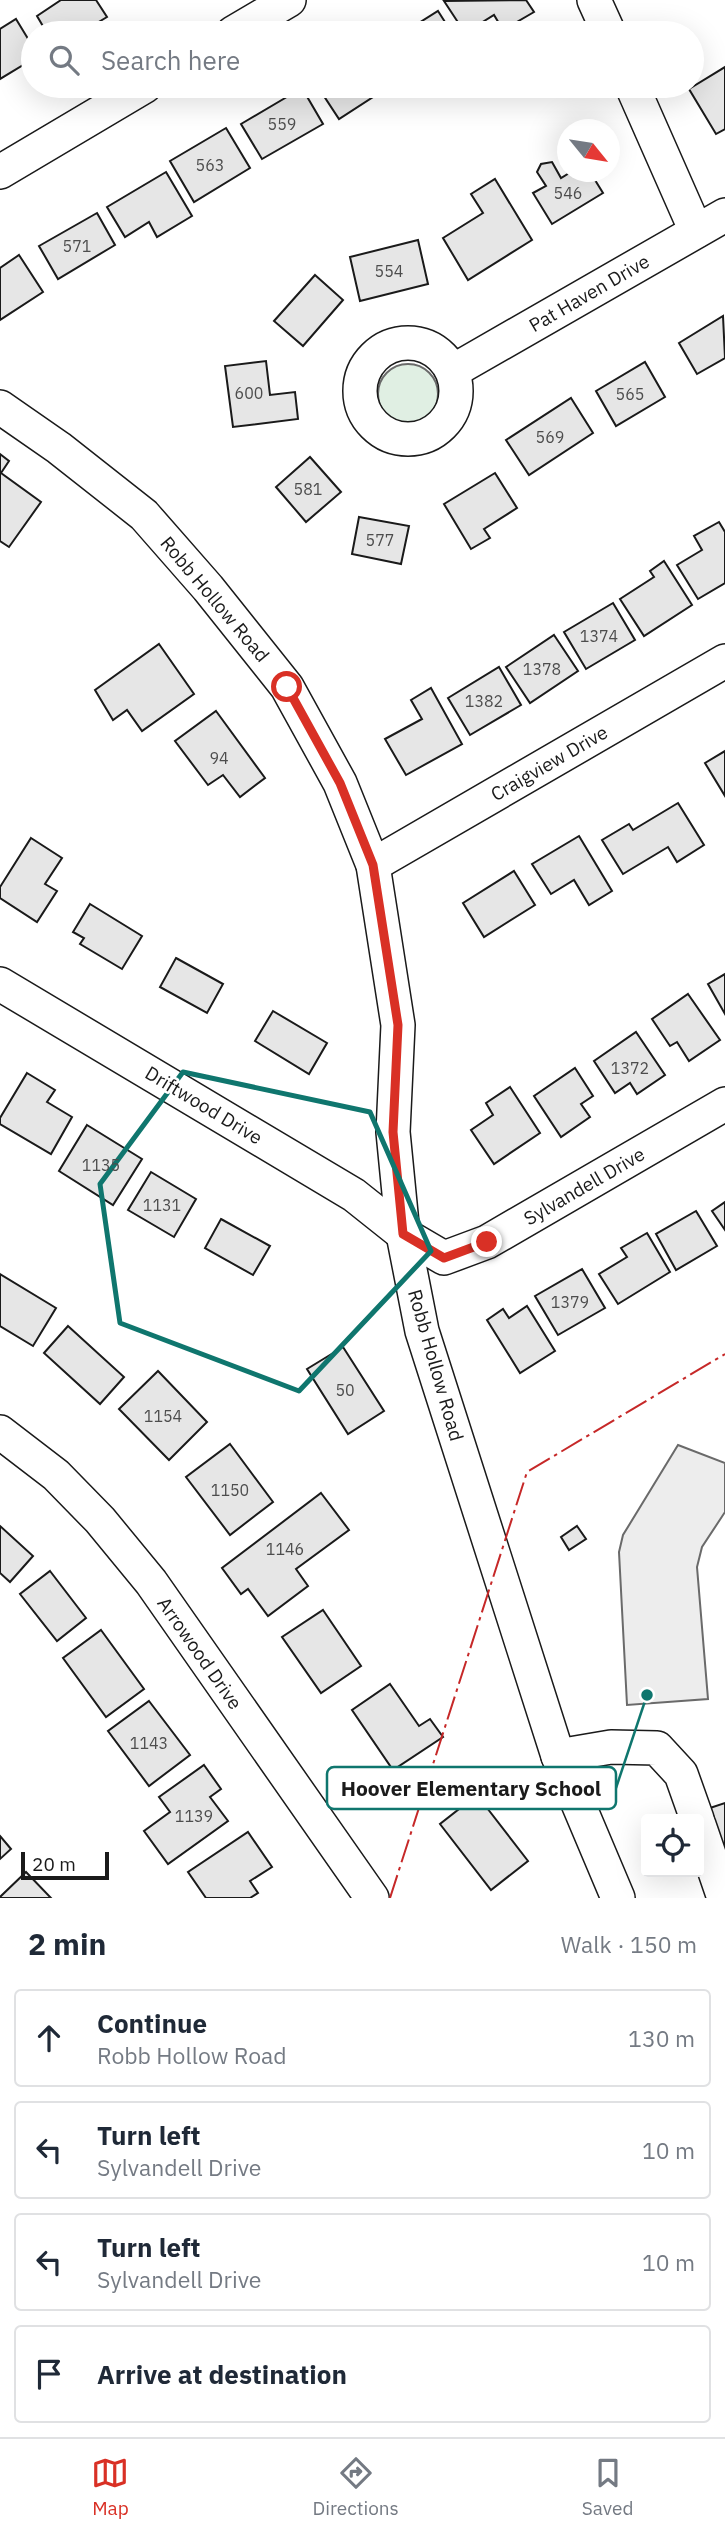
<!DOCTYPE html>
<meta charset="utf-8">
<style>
body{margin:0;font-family:"IBM Plex Sans",sans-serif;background:#f2f2f3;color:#1f2937}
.controls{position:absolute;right:21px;bottom:21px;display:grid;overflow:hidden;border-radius:7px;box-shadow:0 7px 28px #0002}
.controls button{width:63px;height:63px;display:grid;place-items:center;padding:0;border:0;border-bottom:2px solid #e0e1e3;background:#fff;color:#1f2937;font:35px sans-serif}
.compass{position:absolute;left:557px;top:119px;width:63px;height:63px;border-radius:50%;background:#fff;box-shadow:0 7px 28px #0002;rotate:120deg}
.scale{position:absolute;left:21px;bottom:18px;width:88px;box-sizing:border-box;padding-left:7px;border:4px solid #1a1a1a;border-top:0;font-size:19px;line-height:24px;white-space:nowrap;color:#1a1a1a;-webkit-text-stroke:5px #fff;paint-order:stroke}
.stop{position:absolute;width:21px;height:21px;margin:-16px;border:5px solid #d93025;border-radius:50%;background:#fff}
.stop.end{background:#d93025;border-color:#fff;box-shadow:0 2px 7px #0008}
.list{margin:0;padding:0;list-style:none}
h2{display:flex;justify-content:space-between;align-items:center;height:91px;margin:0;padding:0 28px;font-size:30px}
h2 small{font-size:23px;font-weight:400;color:#747a83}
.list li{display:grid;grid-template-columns:46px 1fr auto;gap:21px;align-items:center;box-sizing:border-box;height:98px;margin:0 14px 14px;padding:0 14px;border:2px solid #e0e1e3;border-radius:7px}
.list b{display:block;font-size:26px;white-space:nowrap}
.list p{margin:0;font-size:23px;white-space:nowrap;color:#747a83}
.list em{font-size:23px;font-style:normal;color:#747a83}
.icon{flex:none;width:38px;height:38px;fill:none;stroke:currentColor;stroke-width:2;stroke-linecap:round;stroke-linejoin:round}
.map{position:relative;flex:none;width:725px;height:1898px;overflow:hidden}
.search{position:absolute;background:#fff;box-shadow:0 7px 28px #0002;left:21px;right:21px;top:21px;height:77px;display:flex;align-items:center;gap:18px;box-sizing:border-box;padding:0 24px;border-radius:38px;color:#747a83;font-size:26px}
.sheet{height:539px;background:#fff}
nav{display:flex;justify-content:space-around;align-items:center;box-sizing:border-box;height:98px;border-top:2px solid #e0e1e3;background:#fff;font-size:19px;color:#747a83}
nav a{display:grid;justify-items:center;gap:4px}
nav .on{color:#d93025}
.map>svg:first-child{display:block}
.green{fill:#e0efe3;stroke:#6a6a6a;stroke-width:2}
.parking{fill:#ededed;stroke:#6a6a6a;stroke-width:2}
.building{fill:#e6e6e6;stroke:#1a1a1a;stroke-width:2}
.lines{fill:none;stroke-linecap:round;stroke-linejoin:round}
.minor-casing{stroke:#1a1a1a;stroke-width:36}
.minor{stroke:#fff;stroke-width:33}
.power{stroke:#c62828;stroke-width:2;stroke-dasharray:24 5 3.5 5;stroke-linecap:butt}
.route{stroke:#d93025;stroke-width:9}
.marked{fill:none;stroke:#0f766e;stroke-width:5;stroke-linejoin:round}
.labels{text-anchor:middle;stroke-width:5;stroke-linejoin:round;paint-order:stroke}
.number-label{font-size:16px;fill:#4d4d4d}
.street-label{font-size:19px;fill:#1a1a1a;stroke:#fff}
.leader{fill:none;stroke:#0f766e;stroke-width:2.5}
.callout-dot{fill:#0f766e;stroke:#fff;stroke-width:2.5}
.callout{fill:#fff;stroke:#0f766e;stroke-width:2.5}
.callout-label{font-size:21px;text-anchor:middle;font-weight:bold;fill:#1a1a1a}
</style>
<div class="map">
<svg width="725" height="1898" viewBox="0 0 725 1898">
<rect width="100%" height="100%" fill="#fff"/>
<circle class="green" cx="408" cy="394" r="30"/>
<path class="parking" d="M678,1445L725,1463V1512L702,1547L697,1567L708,1699L627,1705L619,1552L623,1535Z"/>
<g class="building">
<path d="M61,0H96L107,17L80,33H47L37,16Z"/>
<path d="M526,0L534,12L503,30L494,15L465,33L444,1Z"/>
<path d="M438,11L452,33H403Z"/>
<path d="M16,19L33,47V59L0,79V29Z"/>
<path d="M725,67V129L716,134L689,89Z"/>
<path d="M321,86H390L339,119L318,87Z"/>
<path d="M302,88L323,124L262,159L241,124Z"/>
<path d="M226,128L250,168L194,202L170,161Z"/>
<path d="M552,162L561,178L571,172H590L603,193L552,224L533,193L546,186L537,172L541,164Z"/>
<path d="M166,172L192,216L157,237L149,222L125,237L107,207Z"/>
<path d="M495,179L532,240L468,280L443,238L483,213L471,194Z"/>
<path d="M97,213L115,245L58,279L39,246Z"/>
<path d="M418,240L428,284L360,301L350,257Z"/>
<path d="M19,255L43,292L0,320V268Z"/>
<path d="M315,275L343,300L303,346L274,321Z"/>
<path d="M723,316L725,358L697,374L679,343Z"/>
<path d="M266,361L270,395L295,392L298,419L233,427L225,366Z"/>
<path d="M645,362L665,397L616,426L596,391Z"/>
<path d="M571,398L593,433L529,475L506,440Z"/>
<path d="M0,454L9,461L1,473L41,502L9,547L0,541Z"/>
<path d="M310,457L341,492L306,522L276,487Z"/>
<path d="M495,473L517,508L484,529L490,538L471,549L444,504Z"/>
<path d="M359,517L409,526L401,564L352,554Z"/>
<path d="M719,522L725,532V583L698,599L677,565L702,550L694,536Z"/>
<path d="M664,561L692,605L644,636L620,599L654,577L650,571Z"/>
<path d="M613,603L635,640L586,669L564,632Z"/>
<path d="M554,635L578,671L530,703L506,667Z"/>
<path d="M159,644L194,694L142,731L127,710L113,720L95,690Z"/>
<path d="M499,667L521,705L470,735L448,698Z"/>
<path d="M431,688L462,744L406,775L385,739L422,719L411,700Z"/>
<path d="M216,711L265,778L240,797L223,775L208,785L175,741Z"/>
<path d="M725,751V796L705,763Z"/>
<path d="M678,803L704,845L677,862L668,847L623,874L602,840L629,824L633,830Z"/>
<path d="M579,836L612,891L589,905L574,880L551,894L532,864Z"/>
<path d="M31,838L62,858L45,884L57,891L37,922L0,898V887Z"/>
<path d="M514,871L535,905L484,937L463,903Z"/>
<path d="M90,904L142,936L122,969L80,944L84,938L73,932Z"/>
<path d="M176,958L223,984L207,1013L160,987Z"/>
<path d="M725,974V1014L708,984Z"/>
<path d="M688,994L720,1040L689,1061L677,1042L670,1046L652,1019Z"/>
<path d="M273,1011L327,1043L309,1074L255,1041Z"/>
<path d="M636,1032L665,1075L637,1094L630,1083L615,1093L594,1061Z"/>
<path d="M575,1068L593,1096L581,1104L590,1117L561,1137L534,1096Z"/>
<path d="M27,1073L55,1090L47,1102L72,1117L51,1154L0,1124V1118Z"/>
<path d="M510,1087L540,1133L494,1164L471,1130L493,1115L486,1103Z"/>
<path d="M87,1125L142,1159L113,1205L59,1171Z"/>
<path d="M151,1172L196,1199L174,1237L128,1210Z"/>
<path d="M725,1202V1230L712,1211Z"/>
<path d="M696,1211L717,1246L676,1270L656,1234Z"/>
<path d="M221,1219L270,1246L253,1275L205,1248Z"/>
<path d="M647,1233L670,1272L618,1304L599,1274L627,1257L621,1248Z"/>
<path d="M582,1269L605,1308L558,1335L535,1296Z"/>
<path d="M0,1274L56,1308L33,1346L0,1326Z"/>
<path d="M527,1306L555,1351L520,1373L487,1320L503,1309L509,1318Z"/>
<path d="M68,1326L124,1377L100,1404L44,1353Z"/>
<path d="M343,1347L384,1411L348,1434L307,1369Z"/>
<path d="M158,1371L207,1422L169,1460L119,1409Z"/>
<path d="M230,1444L273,1502L230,1535L186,1477Z"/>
<path d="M321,1493L349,1530L296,1569L308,1586L268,1616L248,1589L241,1594L222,1568Z"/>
<path d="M0,1526L33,1556L10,1582L0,1573Z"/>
<path d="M577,1526L586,1539L569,1550L561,1537Z"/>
<path d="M50,1571L86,1618L57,1641L20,1594Z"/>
<path d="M323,1610L361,1666L321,1693L282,1637Z"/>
<path d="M101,1630L144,1689L106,1717L63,1658Z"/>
<path d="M390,1684L419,1726L430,1719L443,1737L393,1770L352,1710Z"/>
<path d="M149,1701L190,1755L149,1786L108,1731Z"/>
<path d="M204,1765L221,1789L210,1797L228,1821L168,1864L144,1831L170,1812L159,1797Z"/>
<path d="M477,1795L528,1861L491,1890L440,1824Z"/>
<path d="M725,1803V1871L704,1810Z"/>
<path d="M248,1832L272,1867L250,1881L258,1893L250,1898H206L188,1872Z"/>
<path d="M0,1836L11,1849L0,1859Z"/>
<path d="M26,1872L51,1898H0V1897Z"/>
</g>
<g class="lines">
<defs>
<g id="minor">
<path d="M594,0L609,33"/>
<path d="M233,33L289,0"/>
<path d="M632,86L696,231"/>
<path d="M0,172L145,86"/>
<circle cx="408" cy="391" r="48"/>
<path d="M453,371L725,215"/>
<path d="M0,407L59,448L144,515L208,588L287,687L340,783L373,865L398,1025L393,1132L403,1234L422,1331L558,1756L618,1898"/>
<path d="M373,865L725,661"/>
<path d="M0,984L354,1195L403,1234L444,1258L487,1242L725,1104"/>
<path d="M0,1432L56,1475L100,1520L151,1582L372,1898"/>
<path d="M558,1756L611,1747L657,1748L681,1774L697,1819"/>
<path d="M699,1825L724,1898"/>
</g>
</defs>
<use href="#minor" class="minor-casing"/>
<use href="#minor" class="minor"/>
<path class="power" d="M390,1898L527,1472L725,1354"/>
</g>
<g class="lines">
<path class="route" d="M287,687L340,783L373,865L398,1025L393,1132L403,1234L444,1258L487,1242"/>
</g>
<path class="marked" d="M183,1072L370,1112L431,1251L299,1391L120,1323L100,1184Z"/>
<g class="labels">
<g class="number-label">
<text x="282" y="130">559</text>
<text x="210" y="171">563</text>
<text x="568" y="199">546</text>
<text x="77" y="252">571</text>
<text x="389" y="277">554</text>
<text x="249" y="399">600</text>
<text x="630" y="400">565</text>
<text x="550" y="443">569</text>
<text x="308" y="495">581</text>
<text x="380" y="546">577</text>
<text x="599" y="642">1374</text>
<text x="542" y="675">1378</text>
<text x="484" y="707">1382</text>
<text x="219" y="764">94</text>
<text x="630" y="1074">1372</text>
<text x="101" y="1171">1135</text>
<text x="162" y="1211">1131</text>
<text x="570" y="1308">1379</text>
<text x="345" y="1396">50</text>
<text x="163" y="1422">1154</text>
<text x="230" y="1496">1150</text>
<text x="285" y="1555">1146</text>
<text x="149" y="1749">1143</text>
<text x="194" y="1822">1139</text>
</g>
<g class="street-label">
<text transform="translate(589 293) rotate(-30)" y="7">Pat Haven Drive</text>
<text transform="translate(215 599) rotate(50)" y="7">Robb Hollow Road</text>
<text transform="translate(549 763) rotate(-30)" y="7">Craigview Drive</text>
<text transform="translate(204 1105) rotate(31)" y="7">Driftwood Drive</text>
<text transform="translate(584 1186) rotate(-30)" y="7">Sylvandell Drive</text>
<text transform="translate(436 1365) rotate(74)" y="7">Robb Hollow Road</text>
<text transform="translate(200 1653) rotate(55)" y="7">Arrowood Drive</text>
</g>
</g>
<path class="leader" d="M647 1695L616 1788"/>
<circle class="callout-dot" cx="647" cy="1695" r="7"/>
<rect class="callout" x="327" y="1767" width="289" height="42" rx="7"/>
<g class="callout-label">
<text x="471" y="1796">Hoover Elementary School</text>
</g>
</svg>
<div class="controls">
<button><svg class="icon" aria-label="locate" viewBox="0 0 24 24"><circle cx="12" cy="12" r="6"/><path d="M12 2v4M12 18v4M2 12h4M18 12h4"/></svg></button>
</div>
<svg class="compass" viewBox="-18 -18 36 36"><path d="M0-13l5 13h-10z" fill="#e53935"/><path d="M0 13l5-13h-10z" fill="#747a83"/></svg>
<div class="scale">20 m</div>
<div class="stop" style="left:287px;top:687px"></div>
<div class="stop end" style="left:487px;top:1242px"></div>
<div class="search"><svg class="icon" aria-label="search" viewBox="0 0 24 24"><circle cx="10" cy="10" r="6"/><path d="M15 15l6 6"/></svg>Search here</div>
</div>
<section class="sheet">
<h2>2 min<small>Walk · 150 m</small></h2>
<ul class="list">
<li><svg class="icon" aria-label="ahead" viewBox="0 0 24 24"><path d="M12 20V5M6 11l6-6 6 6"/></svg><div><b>Continue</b><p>Robb Hollow Road</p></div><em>130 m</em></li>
<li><svg class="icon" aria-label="left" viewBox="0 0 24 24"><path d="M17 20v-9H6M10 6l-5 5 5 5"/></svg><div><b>Turn left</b><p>Sylvandell Drive</p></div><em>10 m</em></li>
<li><svg class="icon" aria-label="left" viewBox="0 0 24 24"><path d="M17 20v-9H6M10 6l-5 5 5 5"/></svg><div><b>Turn left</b><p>Sylvandell Drive</p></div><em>10 m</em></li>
<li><svg class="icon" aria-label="arrive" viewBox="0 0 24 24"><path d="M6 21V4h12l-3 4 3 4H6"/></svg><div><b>Arrive at destination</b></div></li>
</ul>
</section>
<nav>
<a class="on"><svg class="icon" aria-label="map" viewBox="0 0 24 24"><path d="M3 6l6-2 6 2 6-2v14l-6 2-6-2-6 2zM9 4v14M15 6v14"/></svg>Map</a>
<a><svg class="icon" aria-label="directions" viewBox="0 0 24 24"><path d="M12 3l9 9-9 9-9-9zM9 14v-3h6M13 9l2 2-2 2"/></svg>Directions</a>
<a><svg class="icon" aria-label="saved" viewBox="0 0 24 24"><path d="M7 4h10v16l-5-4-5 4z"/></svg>Saved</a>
</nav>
